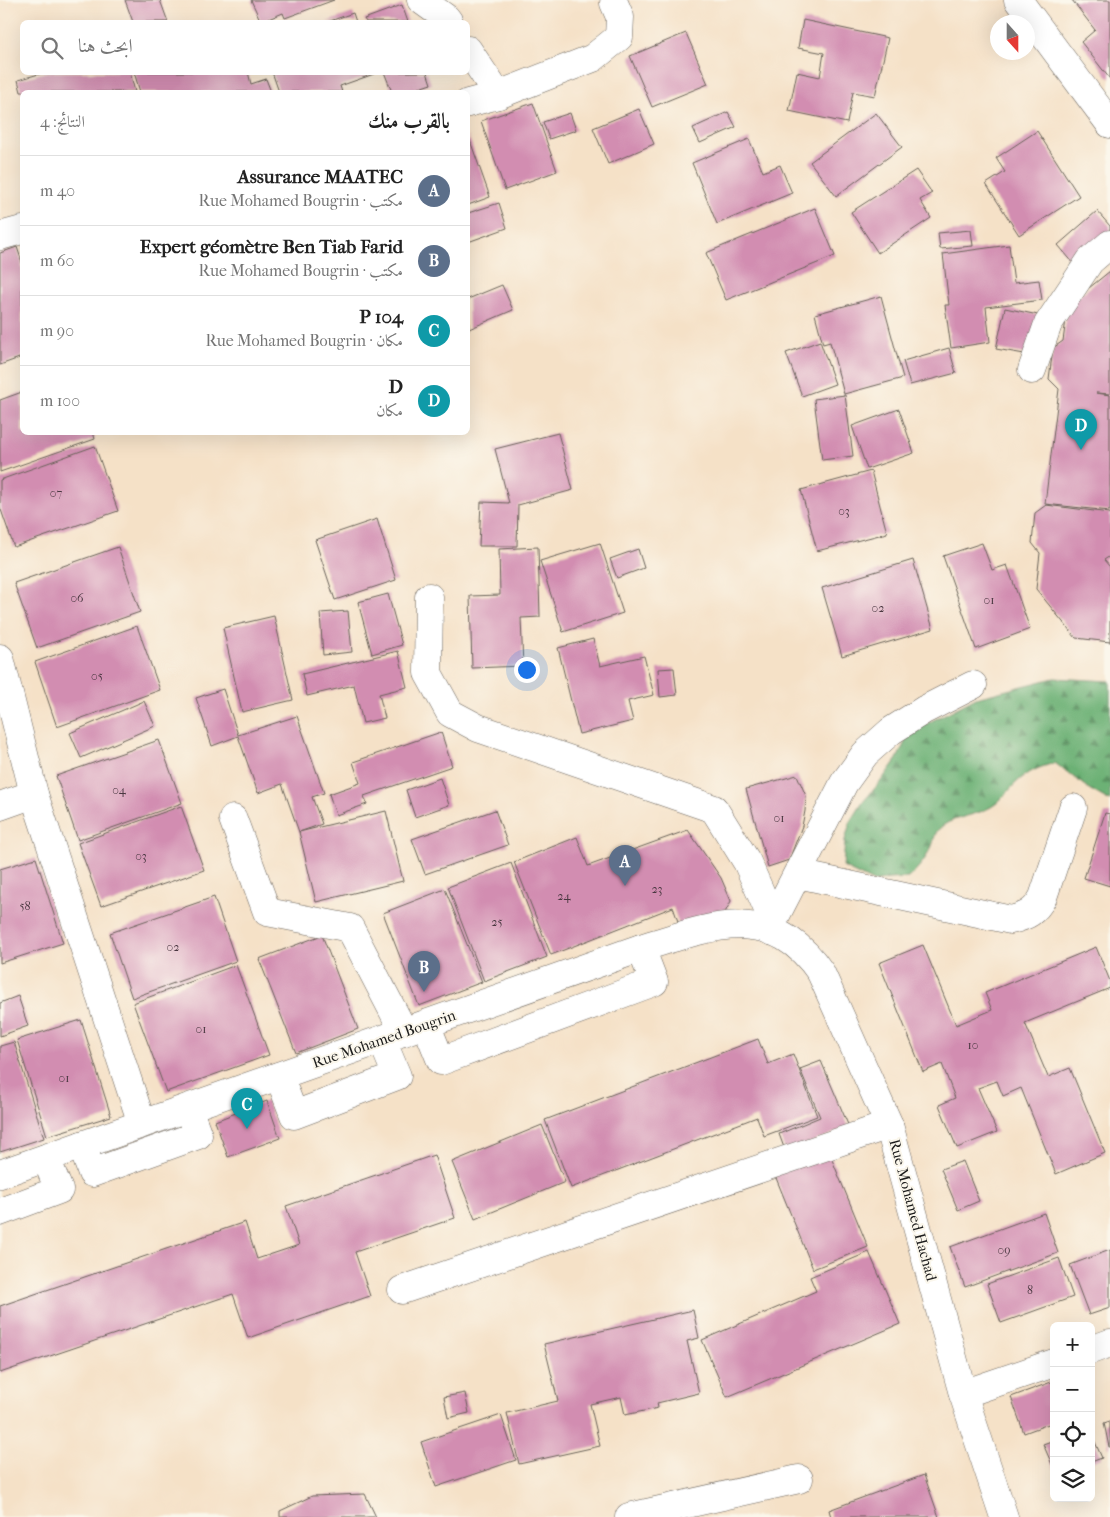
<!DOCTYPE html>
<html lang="ar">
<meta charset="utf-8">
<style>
body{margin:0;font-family:"IM FELL French Canon",Amiri,serif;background:#f2f2f2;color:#222;direction:rtl}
.controls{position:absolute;right:15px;bottom:15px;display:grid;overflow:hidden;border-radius:8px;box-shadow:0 5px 20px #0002}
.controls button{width:45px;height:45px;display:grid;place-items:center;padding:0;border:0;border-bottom:1px solid #e0e0e0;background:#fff;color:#222;font:25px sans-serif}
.compass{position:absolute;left:990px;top:15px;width:45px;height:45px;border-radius:50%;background:#fff;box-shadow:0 5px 20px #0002;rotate:159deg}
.you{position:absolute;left:526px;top:669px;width:18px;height:18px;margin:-12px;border:4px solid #fff;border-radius:50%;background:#1a73e8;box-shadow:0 0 0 8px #1a73e833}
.badge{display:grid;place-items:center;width:32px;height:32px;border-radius:50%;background:#c8321e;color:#fff;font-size:16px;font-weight:700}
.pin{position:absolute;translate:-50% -41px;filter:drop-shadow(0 1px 2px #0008)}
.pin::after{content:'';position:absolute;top:26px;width:18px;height:15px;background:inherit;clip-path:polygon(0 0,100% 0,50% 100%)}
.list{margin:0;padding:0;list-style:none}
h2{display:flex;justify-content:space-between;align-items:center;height:65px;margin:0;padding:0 20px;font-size:21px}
h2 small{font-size:16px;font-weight:400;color:#767676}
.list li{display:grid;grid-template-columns:32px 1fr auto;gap:15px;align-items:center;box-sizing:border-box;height:70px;padding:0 20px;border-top:1px solid #e0e0e0}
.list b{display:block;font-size:19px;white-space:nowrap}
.list p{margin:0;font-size:16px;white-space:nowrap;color:#767676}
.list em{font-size:16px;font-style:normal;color:#767676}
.icon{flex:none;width:28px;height:28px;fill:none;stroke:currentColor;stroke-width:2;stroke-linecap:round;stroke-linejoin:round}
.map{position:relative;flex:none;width:1110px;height:1517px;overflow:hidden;direction:ltr}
.search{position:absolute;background:#fff;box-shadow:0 5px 20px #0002;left:20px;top:20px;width:450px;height:55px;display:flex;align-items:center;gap:12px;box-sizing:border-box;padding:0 18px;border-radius:8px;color:#767676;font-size:19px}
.panel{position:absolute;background:#fff;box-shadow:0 5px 20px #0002;left:20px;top:90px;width:450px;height:345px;border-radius:8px;direction:rtl}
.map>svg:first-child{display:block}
.forest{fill:url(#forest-firs);stroke:#446648}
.building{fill:#d28db1}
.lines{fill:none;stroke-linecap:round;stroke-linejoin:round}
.minor-casing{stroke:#686158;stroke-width:29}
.minor{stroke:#fff;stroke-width:28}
.labels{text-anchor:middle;stroke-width:4;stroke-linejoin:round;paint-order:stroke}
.number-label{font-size:12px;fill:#4a3841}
.street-label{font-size:15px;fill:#1c1c1c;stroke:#fbf7ec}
</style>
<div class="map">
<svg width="1110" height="1517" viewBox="0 0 1110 1517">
<defs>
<pattern id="forest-firs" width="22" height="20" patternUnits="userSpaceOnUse" patternTransform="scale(1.25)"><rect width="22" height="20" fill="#6cb175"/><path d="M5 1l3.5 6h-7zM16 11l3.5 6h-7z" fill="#588f5f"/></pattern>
</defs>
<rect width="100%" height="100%" fill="#fbf7ec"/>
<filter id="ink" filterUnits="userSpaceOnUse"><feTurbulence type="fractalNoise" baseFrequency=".02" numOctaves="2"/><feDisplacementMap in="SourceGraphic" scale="10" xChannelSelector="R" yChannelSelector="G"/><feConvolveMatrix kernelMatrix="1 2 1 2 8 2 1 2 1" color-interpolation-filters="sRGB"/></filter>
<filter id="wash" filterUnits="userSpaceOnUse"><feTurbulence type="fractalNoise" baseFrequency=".0096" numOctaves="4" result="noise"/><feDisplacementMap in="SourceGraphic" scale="20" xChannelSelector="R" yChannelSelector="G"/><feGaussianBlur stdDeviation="1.12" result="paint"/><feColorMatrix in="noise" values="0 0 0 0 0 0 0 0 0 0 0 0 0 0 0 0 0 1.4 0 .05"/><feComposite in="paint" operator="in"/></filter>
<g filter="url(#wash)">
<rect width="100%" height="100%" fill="#f5e1c7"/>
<path class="forest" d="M1054,678L1110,681V801L1089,789L1055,763C1039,767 1027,772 1015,784C1006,793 999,804 987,809C972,817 949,817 938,830C934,834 934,843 931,848C925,860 918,869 908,878L889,879L873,882L843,867L845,840L850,823L863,802L881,781L897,759L906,740L924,725L976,698Z"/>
<g id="blocks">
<g class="building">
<path d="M125,0H160L168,22H133Z"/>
<path d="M251,0H334L285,18L283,13L261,22Z"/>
<path d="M1072,0H1110V79L1081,42L1095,30Z"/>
<path d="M402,5L408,22H366L364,19Z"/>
<path d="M353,13L356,22H327Z"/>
<path d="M803,20L888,38L875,96L853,92L847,123L789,111L797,72L820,77L824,53L798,48Z"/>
<path d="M686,33L708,84L652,107L630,56Z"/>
<path d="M46,72H130L135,92H21L18,80Z"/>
<path d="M134,72H248L251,84L266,79L271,92H140Z"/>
<path d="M272,72H374V74L340,86L342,92H279Z"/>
<path d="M384,72H427L431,84L407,92H392Z"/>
<path d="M533,103L557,171L505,190L481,121Z"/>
<path d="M639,109L654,144L608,164L593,128Z"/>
<path d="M728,112L736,127L700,143L693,128Z"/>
<path d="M570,113L576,130L549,139L543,122Z"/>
<path d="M876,113L902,147L836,196L810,162Z"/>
<path d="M1037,131L1079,196L1019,235L986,184L1005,172L996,158Z"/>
<path d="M468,135L490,197L468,205Z"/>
<path d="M749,139L763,172L780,165L792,193L717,224L692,163Z"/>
<path d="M916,170L932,193L920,200L931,218L878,253L851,212Z"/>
<path d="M499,203L507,228L468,242V213Z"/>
<path d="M815,208L835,256L726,300L706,253Z"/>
<path d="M1097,211L1110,226V234L1075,265L1058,245Z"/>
<path d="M971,230L973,246L940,249L938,233Z"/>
<path d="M1009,245L1014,283L1039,280L1042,300L986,307L990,342L951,348L945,305H949L943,254Z"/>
<path d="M17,247L22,262V357L0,365V253Z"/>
<path d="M1110,271V394L1096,393L1110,395V511L1045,504L1059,389L1049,379L1053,348L1063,341L1068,305Z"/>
<path d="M502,285L513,310L469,329L468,299Z"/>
<path d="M881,296L903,378L844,394L830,342L823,344L815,314Z"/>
<path d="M1005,308L1038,315L1030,355L996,349Z"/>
<path d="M820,341L835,384L802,396L786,353Z"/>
<path d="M949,348L956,373L910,385L903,361Z"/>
<path d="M22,392V432H93L95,439L0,472V400Z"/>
<path d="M845,395L853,456L822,460L814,399Z"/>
<path d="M899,409L914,453L867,469L852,426Z"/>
<path d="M558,433L573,490L518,505L517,546H479L481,502L509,503L495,449Z"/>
<path d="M95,446L118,511L14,547L0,507V480Z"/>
<path d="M871,471L887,533L817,551L801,490Z"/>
<path d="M1046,505L1110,513V556L1104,560L1110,567V642L1076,638L1036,589L1040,553L1032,543L1035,513Z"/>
<path d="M377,519L396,580L335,600L315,540Z"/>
<path d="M600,543L623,613L563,632L540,561Z"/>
<path d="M982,543L992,570L1007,565L1030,629L976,649L943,556Z"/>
<path d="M118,547L140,612L37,648L14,583Z"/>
<path d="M538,547L540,617L521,618L523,666L472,668L470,596L500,595L499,549Z"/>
<path d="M638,549L644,568L617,578L610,559Z"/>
<path d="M913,560L933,629L842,656L822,588Z"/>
<path d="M388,594L402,645L372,654L358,602Z"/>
<path d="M348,611L352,652L323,655L320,613Z"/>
<path d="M274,616L293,700L242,712L223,628Z"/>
<path d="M137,626L160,690L57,727L35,662Z"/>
<path d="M593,639L600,666L644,656L654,695L628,701L633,721L579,734L558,648Z"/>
<path d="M398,651L407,687L379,694L385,718L363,723L354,685L307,696L302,674Z"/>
<path d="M674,668L677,695L660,697L658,669Z"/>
<path d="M223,689L238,735L297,716L324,793L312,797L322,824L299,832L282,784L258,793L238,736L212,746L196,698Z"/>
<path d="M144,701L155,726L81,758L70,733Z"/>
<path d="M441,732L452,766L364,796L367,804L336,815L329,794L360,783L353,762Z"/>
<path d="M159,740L182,803L78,840L56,776Z"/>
<path d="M797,775L806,796L805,811L802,826L789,860L768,867L746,789Z"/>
<path d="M440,778L449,805L415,817L406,790Z"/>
<path d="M181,806L204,870L101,906L78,843Z"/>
<path d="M495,810L508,845L425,874L412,839Z"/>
<path d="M386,811L403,881L316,902L299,832Z"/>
<path d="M1105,813L1110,814V886L1084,878Z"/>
<path d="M688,830L721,878L731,901L719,924L683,936L673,907L551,955L514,862L577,837L588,866Z"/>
<path d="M36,858L63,943L0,963V869Z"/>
<path d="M511,863L547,957L484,981L448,887Z"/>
<path d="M445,889L482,982L419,1006L383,913Z"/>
<path d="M214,897L236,961L132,998L110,933Z"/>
<path d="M322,935L358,1029L296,1053L259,959Z"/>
<path d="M923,945L956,1025L992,1010L985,993L1096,947L1110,981V988L1025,1023L1048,1077L1070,1068L1105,1153L1056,1174L1021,1088L1003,1096L997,1081L978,1088L997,1132L957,1148L939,1105L955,1098L942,1064L923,1072L879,963Z"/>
<path d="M236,965L269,1055L166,1092L133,1003Z"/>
<path d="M18,996L28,1026L0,1036V1003Z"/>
<path d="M81,1020L111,1116L47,1136L17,1040Z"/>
<path d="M758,1039L768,1064L793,1054L817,1116L764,1136L757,1117L571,1188L545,1120Z"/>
<path d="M14,1042L44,1138L0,1152V1046Z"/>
<path d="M821,1061L849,1127L786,1153L779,1134L820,1117L800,1069Z"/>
<path d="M267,1101L280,1138L228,1157L215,1121Z"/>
<path d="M542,1125L565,1182L475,1219L452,1162Z"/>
<path d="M828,1150L868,1247L813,1269L774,1173Z"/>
<path d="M434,1155L455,1218L355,1252L370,1296L248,1338L233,1294L0,1373V1306L245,1222L257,1259L299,1245L286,1206Z"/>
<path d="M963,1161L979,1201L958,1210L941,1169Z"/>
<path d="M1044,1213L1058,1253L965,1287L950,1247Z"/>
<path d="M1110,1250V1308L1089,1315L1070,1265Z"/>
<path d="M869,1252L900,1324L727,1397L702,1340L816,1291L810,1277Z"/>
<path d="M1059,1258L1073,1297L1001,1323L987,1284Z"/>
<path d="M693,1310L699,1338L687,1341L699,1393L657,1403L658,1408L625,1415L621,1397L590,1404L600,1446L519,1464L507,1413L558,1401L544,1344Z"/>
<path d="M1054,1381V1422L1024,1433L1011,1397Z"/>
<path d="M465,1393L469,1413L448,1418L444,1397Z"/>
<path d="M501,1415L516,1460L436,1487L421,1442Z"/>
<path d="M1110,1421V1447H1109L1104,1423Z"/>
<path d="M1091,1433L1102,1458L1091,1462Z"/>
<path d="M1054,1440V1469L1043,1444Z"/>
<path d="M924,1475L939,1517H831L829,1510Z"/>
<path d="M365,1494L376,1517H280V1511L312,1496Z"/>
</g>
</g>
</g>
<g filter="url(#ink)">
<use href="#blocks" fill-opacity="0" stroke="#686158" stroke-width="1"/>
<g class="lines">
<defs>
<g id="minor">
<path d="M421,0L446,18L449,22"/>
<path d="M1018,0L1110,124"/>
<path d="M468,50L498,95"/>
<path d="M468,103L498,95L593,58L619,37L620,17L614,3"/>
<path d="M0,236L22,230"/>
<path d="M1032,370L1048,324L1090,261L1110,244"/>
<path d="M429,597L428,673L450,713L478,728L714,809L747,862L773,921"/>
<path d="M0,658L34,794L142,1124"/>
<path d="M0,806L34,794"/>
<path d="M233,819L267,912L350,928L404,1032"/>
<path d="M798,874L1011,920C1027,916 1035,912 1043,897L1073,808"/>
<path d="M771,931L773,921L844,783L865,754L891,731L924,710L973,685"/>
<path d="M426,1024L441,1061L654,982L641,948"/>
<path d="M279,1076L294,1115L397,1076L382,1040"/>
<path d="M82,1145L92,1173L198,1135L188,1108"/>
<path d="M0,1174L641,948C708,927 772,900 821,973L889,1125L963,1394L1004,1517"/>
<path d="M0,1212L59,1190L46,1158"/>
<path d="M402,1290L889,1125"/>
<path d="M1091,1350L1110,1343"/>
<path d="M963,1394L1054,1363"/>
<path d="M629,1517L799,1479"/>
</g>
</defs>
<use href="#minor" class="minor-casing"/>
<use href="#minor" class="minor"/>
</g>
</g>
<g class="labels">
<g class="number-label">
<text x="56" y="497">07</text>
<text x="844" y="515">03</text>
<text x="77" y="602">06</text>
<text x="989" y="604">01</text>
<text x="878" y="612">02</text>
<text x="97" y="680">05</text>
<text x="119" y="794">04</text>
<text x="779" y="822">01</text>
<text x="141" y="860">03</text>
<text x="657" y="893">23</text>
<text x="564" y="900">24</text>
<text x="25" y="910">58</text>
<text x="497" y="926">25</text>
<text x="173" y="951">02</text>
<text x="201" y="1033">01</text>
<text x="973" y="1049">10</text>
<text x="64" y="1082">01</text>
<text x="1004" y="1254">09</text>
<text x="1030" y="1294">8</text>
</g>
<g class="street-label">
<text transform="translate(384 1039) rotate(-19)" y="5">Rue Mohamed Bougrin</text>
<text transform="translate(913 1210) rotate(75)" y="5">Rue Mohamed Hachad</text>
</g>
</g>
</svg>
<div class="controls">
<button>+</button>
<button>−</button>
<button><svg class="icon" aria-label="locate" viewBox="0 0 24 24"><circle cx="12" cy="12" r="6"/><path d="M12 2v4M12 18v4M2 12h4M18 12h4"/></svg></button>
<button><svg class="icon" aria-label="layers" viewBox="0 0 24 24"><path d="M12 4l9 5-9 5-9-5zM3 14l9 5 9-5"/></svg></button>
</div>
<svg class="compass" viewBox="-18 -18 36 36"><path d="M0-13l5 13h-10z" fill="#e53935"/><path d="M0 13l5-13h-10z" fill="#767676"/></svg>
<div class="you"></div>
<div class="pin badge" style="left:625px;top:886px;background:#5c6f8a">A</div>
<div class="pin badge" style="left:424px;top:992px;background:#5c6f8a">B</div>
<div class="pin badge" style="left:247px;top:1129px;background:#0f9aa8">C</div>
<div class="pin badge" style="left:1081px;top:450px;background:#0f9aa8">D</div>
<div class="search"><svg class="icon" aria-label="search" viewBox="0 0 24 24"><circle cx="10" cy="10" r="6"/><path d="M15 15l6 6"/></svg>ابحث هنا</div>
<section class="panel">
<h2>بالقرب منك<small>النتائج: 4</small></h2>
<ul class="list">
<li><span class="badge" style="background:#5c6f8a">A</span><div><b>Assurance MAATEC</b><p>مكتب · Rue Mohamed Bougrin</p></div><em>40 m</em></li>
<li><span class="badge" style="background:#5c6f8a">B</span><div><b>Expert géomètre Ben Tiab Farid</b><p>مكتب · Rue Mohamed Bougrin</p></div><em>60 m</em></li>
<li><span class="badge" style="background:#0f9aa8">C</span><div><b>P 104</b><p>مكان · Rue Mohamed Bougrin</p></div><em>90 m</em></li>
<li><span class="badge" style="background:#0f9aa8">D</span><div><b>D</b><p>مكان</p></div><em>100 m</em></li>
</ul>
</section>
</div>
